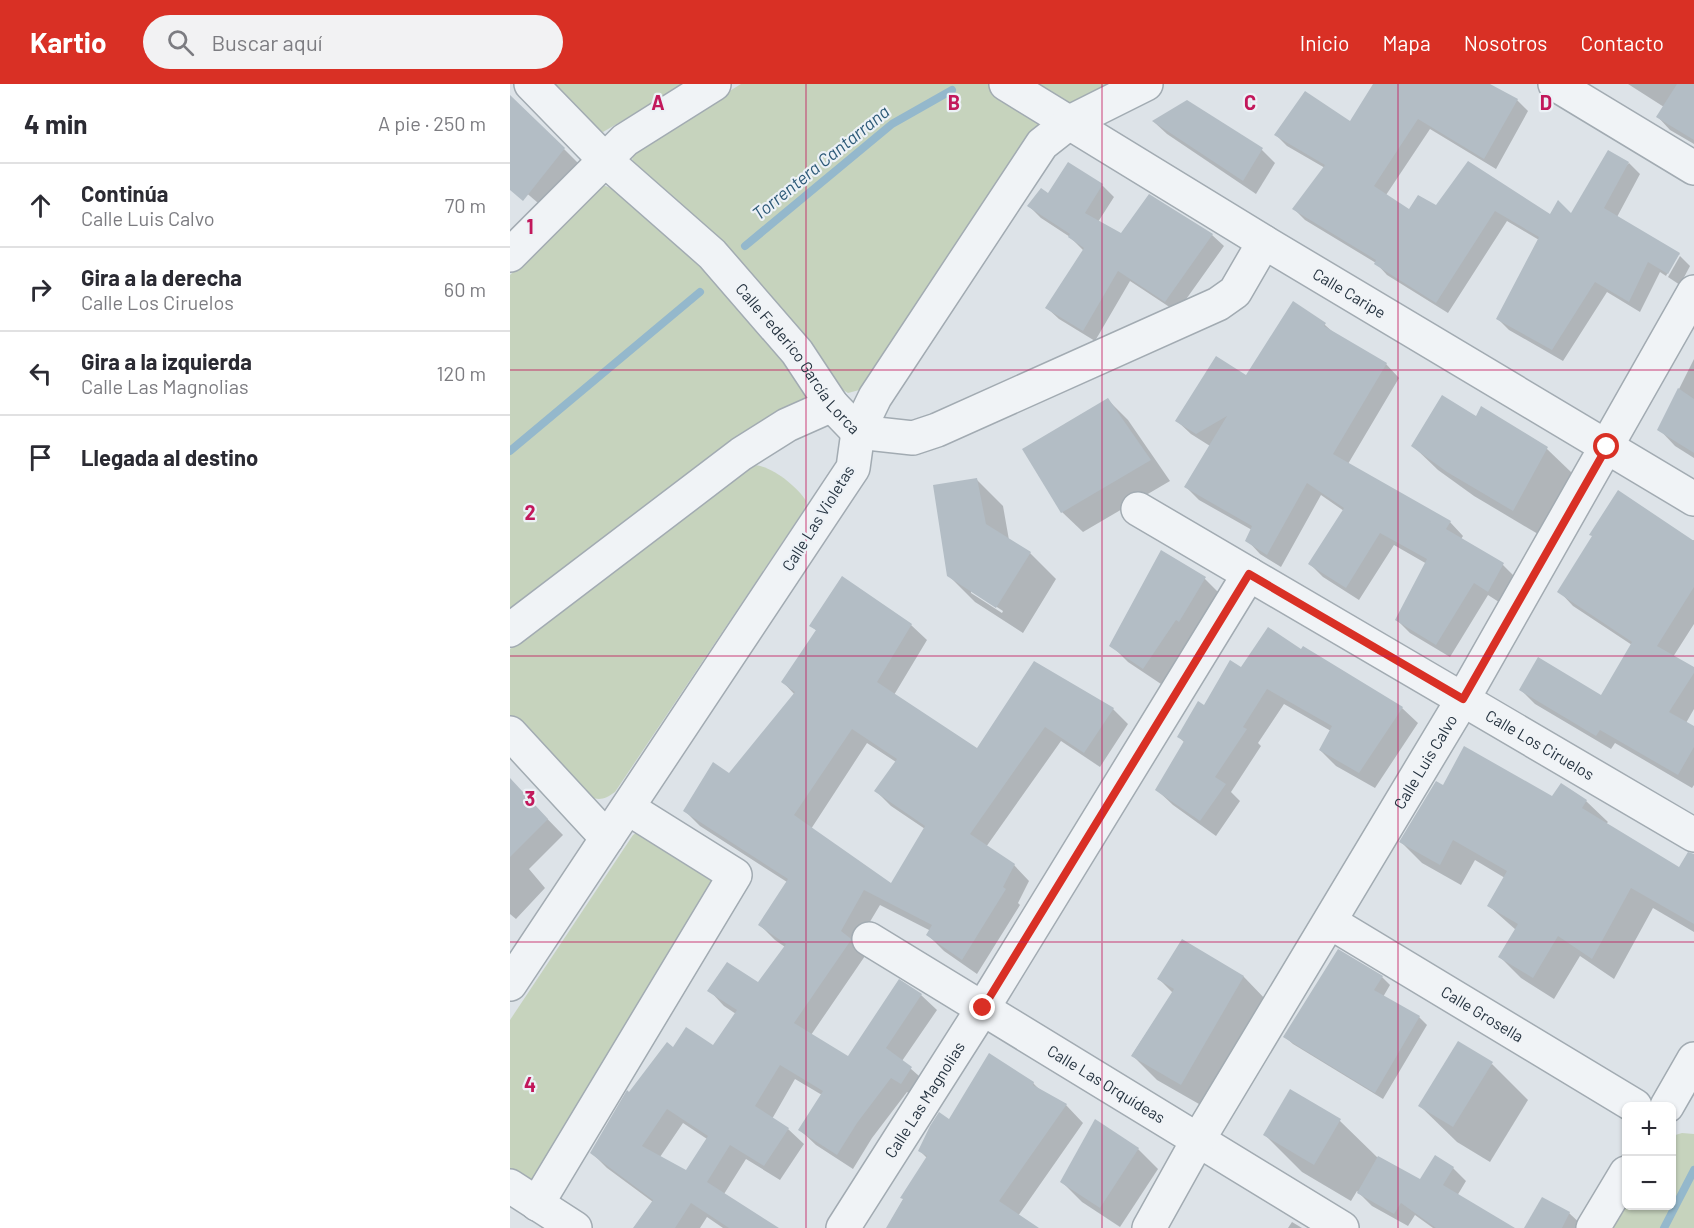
<!DOCTYPE html>
<html lang="es">
<meta charset="utf-8">
<style>
body{margin:0;font-family:Barlow,sans-serif;background:#f2f2f3;color:#2b2b33}
.controls{position:absolute;right:18px;bottom:18px;display:grid;overflow:hidden;border-radius:9px;box-shadow:0 2px 4px #0004}
.controls button{width:54px;height:54px;display:grid;place-items:center;padding:0;border:0;border-bottom:2px solid #e1e1e2;background:#fff;color:#2b2b33;font:30px sans-serif}
.stop{position:absolute;width:18px;height:18px;margin:-14px;border:4px solid #d93025;border-radius:50%;background:#fff}
.stop.end{background:#d93025;border-color:#fff;box-shadow:0 2px 6px #0008}
.list{margin:0;padding:0;list-style:none}
h2{display:flex;justify-content:space-between;align-items:center;height:78px;margin:0;padding:0 24px;font-size:26px}
h2 small{font-size:20px;font-weight:400;color:#7c7c81}
.list li{display:grid;grid-template-columns:39px 1fr auto;gap:18px;align-items:center;box-sizing:border-box;height:84px;padding:0 24px;border-top:2px solid #e1e1e2}
.list b{display:block;font-size:22px;white-space:nowrap}
.list p{margin:0;font-size:20px;white-space:nowrap;color:#7c7c81}
.list em{font-size:20px;font-style:normal;color:#7c7c81}
.icon{flex:none;width:33px;height:33px;fill:none;stroke:currentColor;stroke-width:2;stroke-linecap:round;stroke-linejoin:round}
.map{position:relative;flex:none;width:1184px;height:1144px;overflow:hidden}
header{display:flex;align-items:center;gap:36px;box-sizing:border-box;height:84px;padding:0 30px;background:#d93025;color:#fff}
header strong{font-size:28px}
nav{display:flex;gap:33px;margin-inline-start:auto;font-size:21px}
.search{width:420px;height:54px;background:#f2f2f3;display:flex;align-items:center;gap:15px;box-sizing:border-box;padding:0 21px;border-radius:33px;color:#7c7c81;font-size:22px}
main{display:flex}
aside{flex:1;background:#fff}
.map>svg:first-child{display:block}
.green{fill:#c6d3bd}
.shadow{fill:#0003;fill-rule:evenodd}
.lines{fill:none;stroke-linecap:round;stroke-linejoin:round}
.stream{stroke:#94b8cc;stroke-width:8}
.building{fill:#b3bdc5;fill-rule:evenodd}
.minor-casing{stroke:#a2abb2;stroke-width:36}
.minor{stroke:#f0f3f6;stroke-width:33}
.route{stroke:#d93025;stroke-width:8}
.grid{fill:none;stroke:#c2185b;stroke-width:1.5;stroke-opacity:0.55}
.labels{text-anchor:middle;stroke-width:4.5;stroke-linejoin:round;paint-order:stroke}
.street-label{font-size:16px;fill:#253340;stroke:#ecf1f6}
.water-label{font-size:18px;font-style:italic;fill:#2c5977;stroke:#ecf1f6}
.grid-label{font-size:20px;text-anchor:middle;font-weight:bold;fill:#c2185b;stroke:#ecf1f6;stroke-width:4.5;stroke-linejoin:round;paint-order:stroke}
</style>
<header>
<strong>Kartio</strong>
<div class="search"><svg class="icon" aria-label="search" viewBox="0 0 24 24"><circle cx="10" cy="10" r="6"/><path d="M15 15l6 6"/></svg>Buscar aquí</div>
<nav><a>Inicio</a><a>Mapa</a><a>Nosotros</a><a>Contacto</a></nav>
</header>
<main>
<aside>
<h2>4 min<small>A pie · 250 m</small></h2>
<ul class="list">
<li><svg class="icon" aria-label="ahead" viewBox="0 0 24 24"><path d="M12 20V5M6 11l6-6 6 6"/></svg><div><b>Continúa</b><p>Calle Luis Calvo</p></div><em>70 m</em></li>
<li><svg class="icon" aria-label="right" viewBox="0 0 24 24"><path d="M7 20v-9h11M14 6l5 5-5 5"/></svg><div><b>Gira a la derecha</b><p>Calle Los Ciruelos</p></div><em>60 m</em></li>
<li><svg class="icon" aria-label="left" viewBox="0 0 24 24"><path d="M17 20v-9H6M10 6l-5 5 5 5"/></svg><div><b>Gira a la izquierda</b><p>Calle Las Magnolias</p></div><em>120 m</em></li>
<li><svg class="icon" aria-label="arrive" viewBox="0 0 24 24"><path d="M6 21V4h12l-3 4 3 4H6"/></svg><div><b>Llegada al destino</b></div></li>
</ul>
</aside>
<div class="map">
<svg width="1184" height="1144" viewBox="0 0 1184 1144">
<rect width="100%" height="100%" fill="#dde3e8"/>
<g class="green">
<path d="M40,0H175L93,48L82,42Z"/>
<path d="M231,0H602L527,43L353,305L338,309L327,302L129,88L122,75L128,64Z"/>
<path d="M90,100L109,107L215,203L296,300L298,315L0,531V191Z"/>
<path d="M243,381C260,381 287,402 296,417L294,426L105,708C93,717 86,717 73,709L0,632V565Z"/>
<path d="M129,747L208,791L29,1101L0,1086V936L123,751Z"/>
<path d="M1172,1049L1184,1050V1144H1096L1116,1110V1122H1162V1052Z"/>
</g>
<g class="shadow">
<path d="M865,0H977L1007,16L1018,27L986,85L920,45L876,111L899,127L927,123L959,79L1041,132L1061,131L1119,79L1130,90L1107,133L1170,171H1167L1156,192L1150,188L1130,228L1097,208L1053,277L999,246L988,235L1029,156L997,137L938,229L877,191L866,179L795,136L784,125L815,84L777,62L766,51L840,39Z"/>
<path d="M1118,0H1184V60L1160,46L1148,33L1154,23Z"/>
<path d="M677,18L752,66L765,79L746,110L657,50L644,38Z"/>
<path d="M54,65L69,80L34,124L0,95Z"/>
<path d="M592,101L604,113L588,138L612,151H702L714,162L667,228L620,197L585,257L549,235L537,224L574,167L560,153L531,134L519,122L539,111Z"/>
<path d="M1170,172L1180,182L1170,201L1158,193Z"/>
<path d="M783,220L815,241L825,250L876,280L889,294L838,380L940,438L953,452L951,455L993,481L1006,494L992,520L978,511L940,573L900,549L887,536L917,480L884,461L849,516L813,493L800,480L834,427L811,411L771,483L750,470L737,456L742,446L689,416L676,403L700,362L681,350L667,337L736,293Z"/>
<path d="M1184,275V374L1165,362L1149,345Z"/>
<path d="M598,316L618,336L660,397L573,448L552,428Z"/>
<path d="M967,334L1037,365L1062,389L1028,450L964,412L928,386L903,362Z"/>
<path d="M467,396L493,422L499,456L520,469L546,495L513,549L465,518L438,491ZM461,506L493,527L492,529L461,509Z"/>
<path d="M1184,456V540L1163,573L1184,585V625L1176,639L1184,643V701L1182,704L1105,659L1101,665L1025,620L1011,606L1092,613L1122,561L1063,522L1049,507Z"/>
<path d="M652,468L695,495L712,512L651,600L618,578L601,561Z"/>
<path d="M332,494L401,541L417,556L384,611L467,666L525,579L603,625L618,640L590,683L551,657L476,763L504,781L519,797L508,819L510,821L467,890L434,867L418,851L421,847L370,821L346,861L355,872L301,951L338,974L411,911L427,926L392,977L417,999L407,1014L397,1008L362,1054L343,1085L306,1061L290,1046L312,1011L285,995L262,1035L278,1045L294,1060L270,1096L236,1075L214,1110L266,1144H213L197,1133L190,1144H133L143,1118L97,1084L82,1069L120,1010L164,965L204,963L226,930L214,922L199,906L248,900L275,863L265,856L250,841L277,798L190,742L175,727L220,691L285,611L273,598L307,547L301,542ZM357,659L386,678L366,707L381,722L415,745L381,801L301,745ZM173,1039L197,1055L177,1088L150,1073Z"/>
<path d="M791,567L892,624L908,639L865,704L826,682L810,666L821,647L774,620L748,659L751,662L721,708L730,717L706,752L663,721L647,706L675,659L669,653L695,623L732,585Z"/>
<path d="M933,704L1076,717L1098,738L1096,740L1170,785L1184,790V848L1143,824L1104,895L1070,872L1044,915L1011,894L990,873L1006,846L979,822L995,794L965,776L951,801L912,779L891,758Z"/>
<path d="M0,710L22,719L53,751L19,785L35,804L6,835L0,830Z"/>
<path d="M672,857L734,893L758,918L696,1024L647,996L622,971L663,909L649,895Z"/>
<path d="M872,893L880,901L873,913L909,933L917,941L873,1015L783,960L775,953Z"/>
<path d="M982,980L1018,1016L980,1078L947,1058L910,1022Z"/>
<path d="M523,999L532,1008L556,1021L573,1039L508,1132L526,1144H377L417,1074L410,1067L439,1037Z"/>
<path d="M781,1008L830,1037L869,1075L911,1098L943,1084L956,1097L947,1112L997,1144H923L905,1131L898,1142L862,1122L847,1107L841,1117L792,1088L755,1051Z"/>
<path d="M628,1065L648,1085L610,1143L572,1118L552,1098Z"/>
<path d="M1059,1129L1073,1142L1072,1144H1025Z"/>
<path d="M782,1138L792,1144H778Z"/>
</g>
<g class="lines">
<g class="stream">
<path d="M235,162L382,40L442,6"/>
<path d="M0,367L190,208"/>
<path d="M1154,1144L1184,1086"/>
</g>
</g>
<g class="building">
<path d="M863,0H980L1008,15L974,75L908,35L864,102L899,125L908,111L926,121L958,77L1040,130L1048,116L1061,129L1098,66L1119,78L1094,124L1170,169L1158,190L1138,178L1119,218L1085,198L1042,266L986,235L1029,153L985,127L926,219L864,180L866,176L782,125L815,81L764,51L795,7L840,37Z"/>
<path d="M1167,0H1184V56L1146,33Z"/>
<path d="M0,11L55,64L13,117L0,106Z"/>
<path d="M677,16L753,64L733,97L642,37Z"/>
<path d="M558,78L593,100L575,129L611,149L639,110L703,150L655,218L608,187L573,247L535,224L574,164L558,153L560,150L517,122L531,104L538,109Z"/>
<path d="M783,217L816,239L814,242L877,279L823,370L941,437L936,445L994,479L978,508L964,499L926,561L885,536L917,475L870,449L836,504L798,480L834,424L797,399L757,471L735,457L742,442L674,403L717,332L686,350L665,337L706,272L736,291Z"/>
<path d="M1168,304L1184,315V369L1147,346Z"/>
<path d="M932,311L966,332L971,322L1038,363L1003,427L937,388L901,362Z"/>
<path d="M598,314L641,376L551,429L512,365Z"/>
<path d="M467,394L476,440L521,468L486,524L437,492L423,401Z"/>
<path d="M1108,406L1184,457V503L1147,562L1184,583V589L1159,628L1184,642V663L1168,691L1090,646L1086,652L1009,606L1028,573L1091,611L1122,558L1047,508L1082,452L1079,451Z"/>
<path d="M651,466L696,493L669,538L666,536L633,585L599,562Z"/>
<path d="M332,492L402,540L367,598L467,664L524,577L604,624L574,669L535,643L460,750L505,780L493,803L496,805L452,876L416,851L422,841L354,806L331,847L340,854L341,856L284,939L338,972L389,895L412,910L376,964L402,983L391,1000L381,994L347,1039L327,1071L288,1046L313,1007L270,981L245,1022L279,1044L254,1082L220,1061L197,1098L269,1144H219L181,1119L165,1144H123L143,1116L80,1069L117,1006L119,1008L157,958L163,963L176,943L203,961L227,926L197,907L217,878L248,898L276,860L248,841L278,795L173,727L203,678L219,689L285,608L271,598L306,546L299,542ZM342,645L387,675L364,707L415,742L381,799L284,731ZM157,1025L198,1052L176,1086L132,1062Z"/>
<path d="M758,543L791,565L793,562L893,623L849,689L809,666L822,642L757,605L733,643L737,645L705,693L716,700L690,737L645,706L674,657L667,653L688,617L694,621L720,576L731,583Z"/>
<path d="M954,662L1042,712L1051,699L1077,716L1072,724L1169,783L1178,768L1184,770V840L1121,804L1082,875L1048,852L1023,894L988,873L1008,840L977,822L997,787L943,756L930,781L889,758L926,697L933,701Z"/>
<path d="M0,694L38,735L0,773Z"/>
<path d="M672,855L734,892L671,1001L621,972L664,905L647,895Z"/>
<path d="M828,865L873,892L864,906L910,932L865,1009L773,953Z"/>
<path d="M948,957L983,978L943,1043L908,1022Z"/>
<path d="M479,969L524,998L523,1001L557,1020L489,1117L529,1144H376L393,1115L390,1114L417,1072L408,1067L420,1042L429,1028L439,1035Z"/>
<path d="M780,1005L831,1035L804,1081L753,1051Z"/>
<path d="M585,1035L629,1064L590,1124L550,1098Z"/>
<path d="M925,1071L944,1083L933,1101L1005,1144H926L891,1119L884,1130L847,1109L868,1072L910,1095Z"/>
<path d="M1032,1113L1060,1128L1052,1144H1014Z"/>
</g>
<g class="lines">
<defs>
<g id="minor">
<path id="s1" d="M21,0L94,75L202,170L287,268L322,321L348,348L403,354L427,346L708,220L725,208L754,158"/>
<path id="s2" d="M496,0L754,158L1184,415"/>
<path d="M1045,0L1184,84"/>
<path d="M0,171L115,56L204,0"/>
<path id="s3" d="M628,425L1184,751"/>
<path d="M0,546L231,370L277,341L322,321"/>
<path d="M0,649L97,754"/>
<path id="s4" d="M820,838L1125,1022"/>
<path id="s5" d="M359,855L832,1144"/>
<path d="M0,900L343,384L348,348L365,313L532,60L560,38L636,0"/>
<path d="M1157,1022L1184,975"/>
<path d="M0,1102L65,1144"/>
<path d="M27,1120L225,791L118,724"/>
<path id="s6" d="M333,1144L473,924L739,490"/>
<path id="s7" d="M639,1144L688,1056L953,615L1184,208"/>
<path d="M1083,1144L1116,1089"/>
</g>
</defs>
<use href="#minor" class="minor-casing"/>
<use href="#minor" class="minor"/>
</g>
<g class="lines">
<path class="route" d="M473,924L739,490L953,615L1097,363"/>
</g>
<path class="grid" d="M296,0V1144M592,0V1144M888,0V1144M0,286H1184M0,572H1184M0,858H1184"/>
<g class="labels">
<g class="street-label">
<text dy="6" stroke="none"><textPath href="#s2" startOffset="402">Calle Caripe</textPath></text>
<text dy="6" stroke="none"><textPath href="#s1" startOffset="384">Calle Federico García Lorca</textPath></text>
<text transform="translate(308 434) rotate(-58)" y="6">Calle Las Violetas</text>
<text dy="6" stroke="none"><textPath href="#s3" startOffset="466">Calle Los Ciruelos</textPath></text>
<text dy="6" stroke="none"><textPath href="#s7" startOffset="542">Calle Luis Calvo</textPath></text>
<text dy="6" stroke="none"><textPath href="#s4" startOffset="178">Calle Grosella</textPath></text>
<text dy="6" stroke="none"><textPath href="#s5" startOffset="278">Calle Las Orquídeas</textPath></text>
<text dy="6" stroke="none"><textPath href="#s6" startOffset="152">Calle Las Magnolias</textPath></text>
</g>
<g class="water-label">
<text transform="translate(311 79) rotate(-39)" y="6">Torrentera Cantarrana</text>
</g>
</g>
<g class="grid-label">
<text x="148" y="26">A</text>
<text x="444" y="26">B</text>
<text x="740" y="26">C</text>
<text x="1036" y="26">D</text>
<text x="20" y="150">1</text>
<text x="20" y="436">2</text>
<text x="20" y="722">3</text>
<text x="20" y="1008">4</text>
</g>
</svg>
<div class="controls">
<button>+</button>
<button>−</button>
</div>
<div class="stop" style="left:1097px;top:363px"></div>
<div class="stop end" style="left:473px;top:924px"></div>
</div>
</main>
